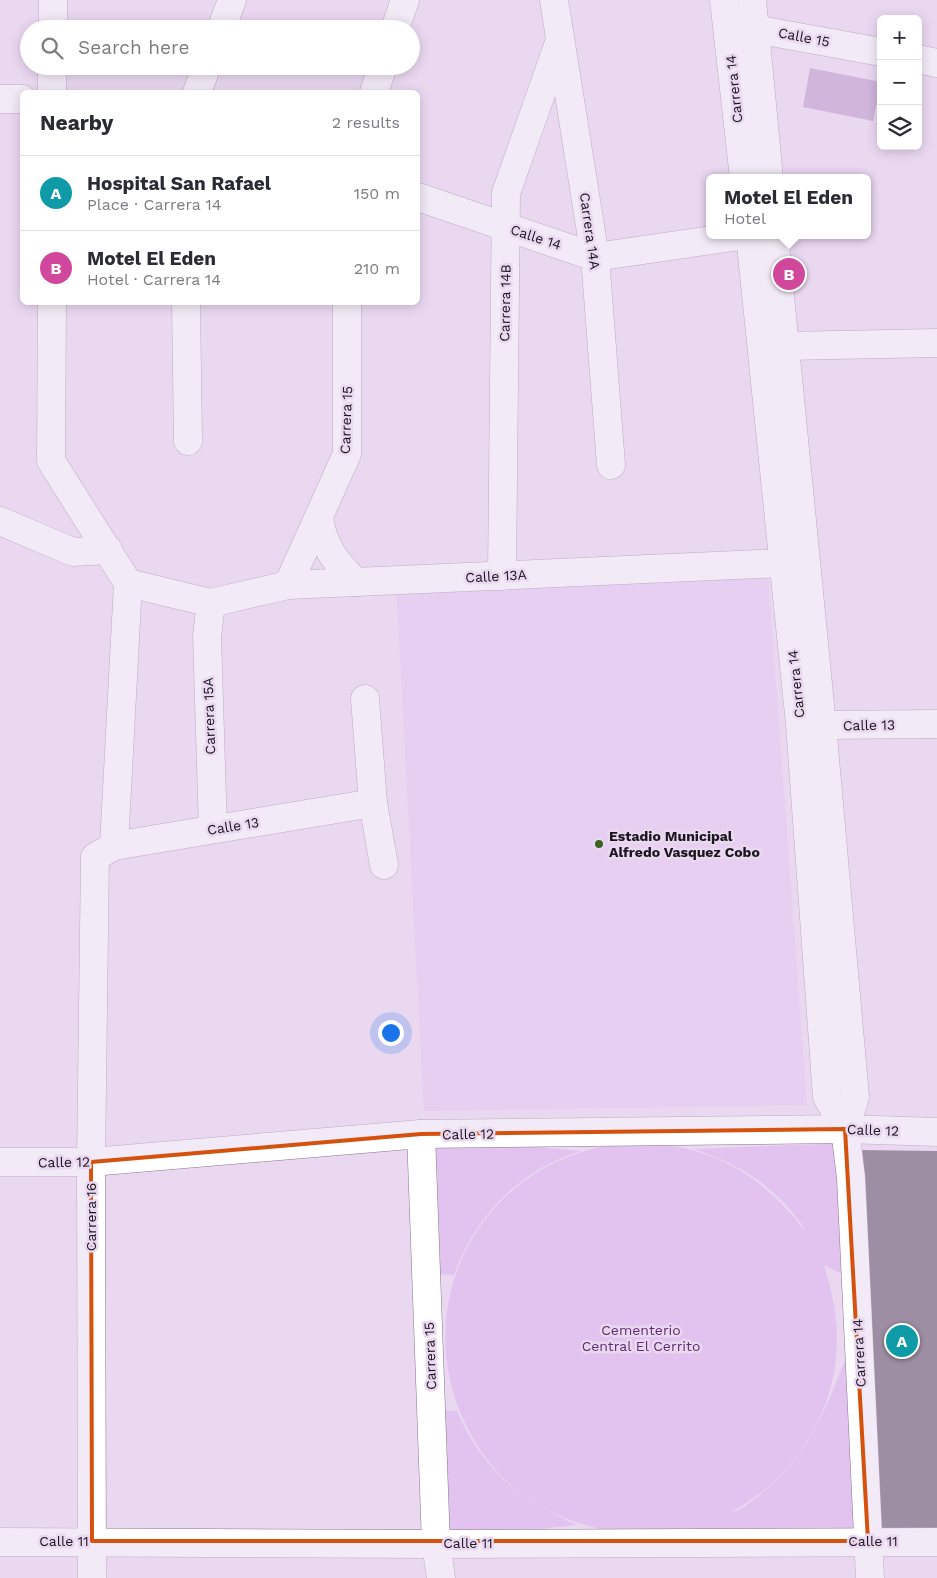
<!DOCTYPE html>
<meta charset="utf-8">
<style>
body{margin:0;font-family:"Work Sans",sans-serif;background:#f2f2f3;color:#2b2b33}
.controls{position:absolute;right:15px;top:15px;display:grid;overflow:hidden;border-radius:8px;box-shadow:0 2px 12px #0003}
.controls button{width:45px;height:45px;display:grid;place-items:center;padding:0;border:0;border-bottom:1px solid #e1e1e2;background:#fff;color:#2b2b33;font:25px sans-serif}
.you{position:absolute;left:390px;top:1032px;width:18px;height:18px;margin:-12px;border:4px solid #fff;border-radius:50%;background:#1a73e8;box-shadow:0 0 0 8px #1a73e833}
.badge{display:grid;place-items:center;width:32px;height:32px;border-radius:50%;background:#3a6420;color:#fff;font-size:16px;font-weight:700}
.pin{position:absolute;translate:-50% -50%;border:2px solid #fff;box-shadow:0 1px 5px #0006}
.popup{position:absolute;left:706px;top:174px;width:165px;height:65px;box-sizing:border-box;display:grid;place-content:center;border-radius:8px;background:#fff;filter:drop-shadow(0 1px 4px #0005);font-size:16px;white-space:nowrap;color:#7c7c81}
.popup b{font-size:19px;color:#2b2b33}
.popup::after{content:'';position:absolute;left:50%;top:100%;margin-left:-10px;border:10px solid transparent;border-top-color:#fff}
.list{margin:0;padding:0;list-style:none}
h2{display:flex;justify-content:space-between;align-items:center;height:65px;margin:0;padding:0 20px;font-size:21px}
h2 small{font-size:16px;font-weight:400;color:#7c7c81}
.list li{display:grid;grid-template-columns:32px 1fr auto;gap:15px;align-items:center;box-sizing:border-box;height:75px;padding:0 20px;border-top:1px solid #e1e1e2}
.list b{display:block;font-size:19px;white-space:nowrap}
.list p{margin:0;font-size:16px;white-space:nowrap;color:#7c7c81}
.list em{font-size:16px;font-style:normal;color:#7c7c81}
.icon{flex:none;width:28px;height:28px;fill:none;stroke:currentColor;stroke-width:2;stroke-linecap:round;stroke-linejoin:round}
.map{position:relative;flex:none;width:937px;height:1578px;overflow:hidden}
.search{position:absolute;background:#fff;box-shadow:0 2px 12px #0003;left:20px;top:20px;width:400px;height:55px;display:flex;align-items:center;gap:12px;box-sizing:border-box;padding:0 18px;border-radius:28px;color:#7c7c81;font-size:19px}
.panel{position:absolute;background:#fff;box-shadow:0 2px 12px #0003;left:20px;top:90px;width:400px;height:215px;border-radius:8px}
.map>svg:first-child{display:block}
.green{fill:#e2c3ef}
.water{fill:#b18cc0}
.building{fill:#423448}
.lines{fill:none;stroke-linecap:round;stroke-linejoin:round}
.minor-casing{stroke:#86768c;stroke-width:29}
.minor{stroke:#fff;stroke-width:28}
.marked{fill:none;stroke:#d4520e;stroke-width:4;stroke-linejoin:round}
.poi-dot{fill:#3a6420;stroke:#ead8f1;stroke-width:2}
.labels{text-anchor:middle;stroke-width:5;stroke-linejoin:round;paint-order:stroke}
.street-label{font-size:14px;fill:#1b151d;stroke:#ead8f1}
.poi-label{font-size:14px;font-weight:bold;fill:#1b151d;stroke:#ead8f1;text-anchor:start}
.park-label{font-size:14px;fill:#5d2e6f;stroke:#ead8f1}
</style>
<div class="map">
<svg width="937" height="1578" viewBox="0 0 937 1578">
<rect width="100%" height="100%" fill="#ead8f1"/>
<g class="green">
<path d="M767,561L807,1105L424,1111L396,583Z"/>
<path d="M425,1136L581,1151C521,1169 474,1216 454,1275L430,1274Z"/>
<path d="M846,1143L853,1280L824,1265C831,1288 836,1310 837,1333C839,1408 797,1477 731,1512C742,1510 754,1500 763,1492C816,1448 829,1399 854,1337L863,1537L603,1530C585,1525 566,1520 549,1511C514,1494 485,1463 468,1429C409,1315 470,1178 596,1148C611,1144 627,1144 642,1144C714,1144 763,1177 806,1232C803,1225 798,1220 793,1213C768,1182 732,1161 694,1149Z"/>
<path d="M436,1410L457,1411C462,1422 468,1435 475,1445C501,1485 534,1506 577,1525L439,1540Z"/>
</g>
<path class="water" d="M810,68L881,82L873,121L803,107Z"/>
<path class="building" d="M859,1150L937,1151V1530L876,1531Z"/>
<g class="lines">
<defs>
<g id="minor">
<path d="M554,0L595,257L611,465"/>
<path d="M724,0L744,178"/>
<path d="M752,0L769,178"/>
<path d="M738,26L881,52"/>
<path d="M53,29V0"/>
<path d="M221,29L232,0"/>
<path d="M395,29L405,0"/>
<path d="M918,59L937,63"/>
<path d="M52,92V66"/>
<path d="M197,92L207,66"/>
<path d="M374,92L383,66"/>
<path d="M0,99H22"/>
<path d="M418,197L595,257L746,235"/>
<path d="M750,235L800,724L827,1097L845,1129L851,1178L870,1578"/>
<path d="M774,235L822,725L855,1097L845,1129"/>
<path d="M52,302L51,461L128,583L211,603L288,585L783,563"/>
<path d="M186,302L188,441"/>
<path d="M767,344L785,346L937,343"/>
<path d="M319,518C323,546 336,563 356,582"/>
<path d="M0,521L73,552L108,550"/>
<path d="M502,576L506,193L560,40"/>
<path d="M288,585L347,454V302"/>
<path d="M211,603L207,636L213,829"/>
<path d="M365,699L373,803L384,865"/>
<path d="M804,724L822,725L937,724"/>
<path d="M114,846L128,583"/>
<path d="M421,1134L436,1544L441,1578"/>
<path d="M0,1162H91L421,1134L845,1129L937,1132"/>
<path d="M0,1542L436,1544L937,1542"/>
<path d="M92,1578L91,1162L95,857L114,846L373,803"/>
</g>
</defs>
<use href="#minor" class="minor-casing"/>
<use href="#minor" class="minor"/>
</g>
<path d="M0 0H937V1578H0ZM845,1129L868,1541H92L91,1162L421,1134Z" fill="#ead8f1" fill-opacity=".55" fill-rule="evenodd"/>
<path class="marked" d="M845,1129L868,1541H92L91,1162L421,1134Z"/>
<circle class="poi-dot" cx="599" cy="844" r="5"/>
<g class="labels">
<g class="street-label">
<text transform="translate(804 37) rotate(11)" y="5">Calle 15</text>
<text transform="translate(734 89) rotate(-96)" y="5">Carrera 14</text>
<text transform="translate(590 231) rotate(82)" y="5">Carrera 14A</text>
<text transform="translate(536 237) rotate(18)" y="5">Calle 14</text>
<text transform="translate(505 303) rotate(-89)" y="5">Carrera 14B</text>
<text transform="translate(346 420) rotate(-88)" y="5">Carrera 15</text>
<text transform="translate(496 576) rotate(-3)" y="5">Calle 13A</text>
<text transform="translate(796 684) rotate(-96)" y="5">Carrera 14</text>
<text transform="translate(209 716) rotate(-92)" y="5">Carrera 15A</text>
<text transform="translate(869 725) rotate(-1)" y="5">Calle 13</text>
<text transform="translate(233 826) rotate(-9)" y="5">Calle 13</text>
<text transform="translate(873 1130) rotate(2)" y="5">Calle 12</text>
<text transform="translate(468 1134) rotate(-1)" y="5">Calle 12</text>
<text transform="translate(64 1162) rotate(-1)" y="5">Calle 12</text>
<text transform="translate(91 1217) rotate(-90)" y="5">Carrera 16</text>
<text transform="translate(859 1353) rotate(-93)" y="5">Carrera 14</text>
<text transform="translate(430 1356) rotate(-92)" y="5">Carrera 15</text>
<text x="64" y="1546">Calle 11</text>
<text x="873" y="1546">Calle 11</text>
<text x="468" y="1548">Calle 11</text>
</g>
<g class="poi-label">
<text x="609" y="841">Estadio Municipal<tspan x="609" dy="16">Alfredo Vasquez Cobo</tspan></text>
</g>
<g class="park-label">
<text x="641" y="1335">Cementerio<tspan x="641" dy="16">Central El Cerrito</tspan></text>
</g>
</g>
</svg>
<div class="controls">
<button>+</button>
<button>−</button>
<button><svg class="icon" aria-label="layers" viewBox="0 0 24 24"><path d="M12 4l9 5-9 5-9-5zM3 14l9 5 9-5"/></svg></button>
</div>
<div class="you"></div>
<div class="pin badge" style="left:902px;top:1341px;background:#0f9aa8">A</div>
<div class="pin badge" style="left:789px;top:274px;background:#d1479c">B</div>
<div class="popup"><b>Motel El Eden</b>Hotel</div>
<div class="search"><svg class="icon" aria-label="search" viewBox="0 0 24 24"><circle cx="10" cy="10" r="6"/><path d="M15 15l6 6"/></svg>Search here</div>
<section class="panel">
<h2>Nearby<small>2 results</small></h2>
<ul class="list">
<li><span class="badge" style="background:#0f9aa8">A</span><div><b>Hospital San Rafael</b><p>Place · Carrera 14</p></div><em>150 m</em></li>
<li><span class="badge" style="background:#d1479c">B</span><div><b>Motel El Eden</b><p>Hotel · Carrera 14</p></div><em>210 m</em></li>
</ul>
</section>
</div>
